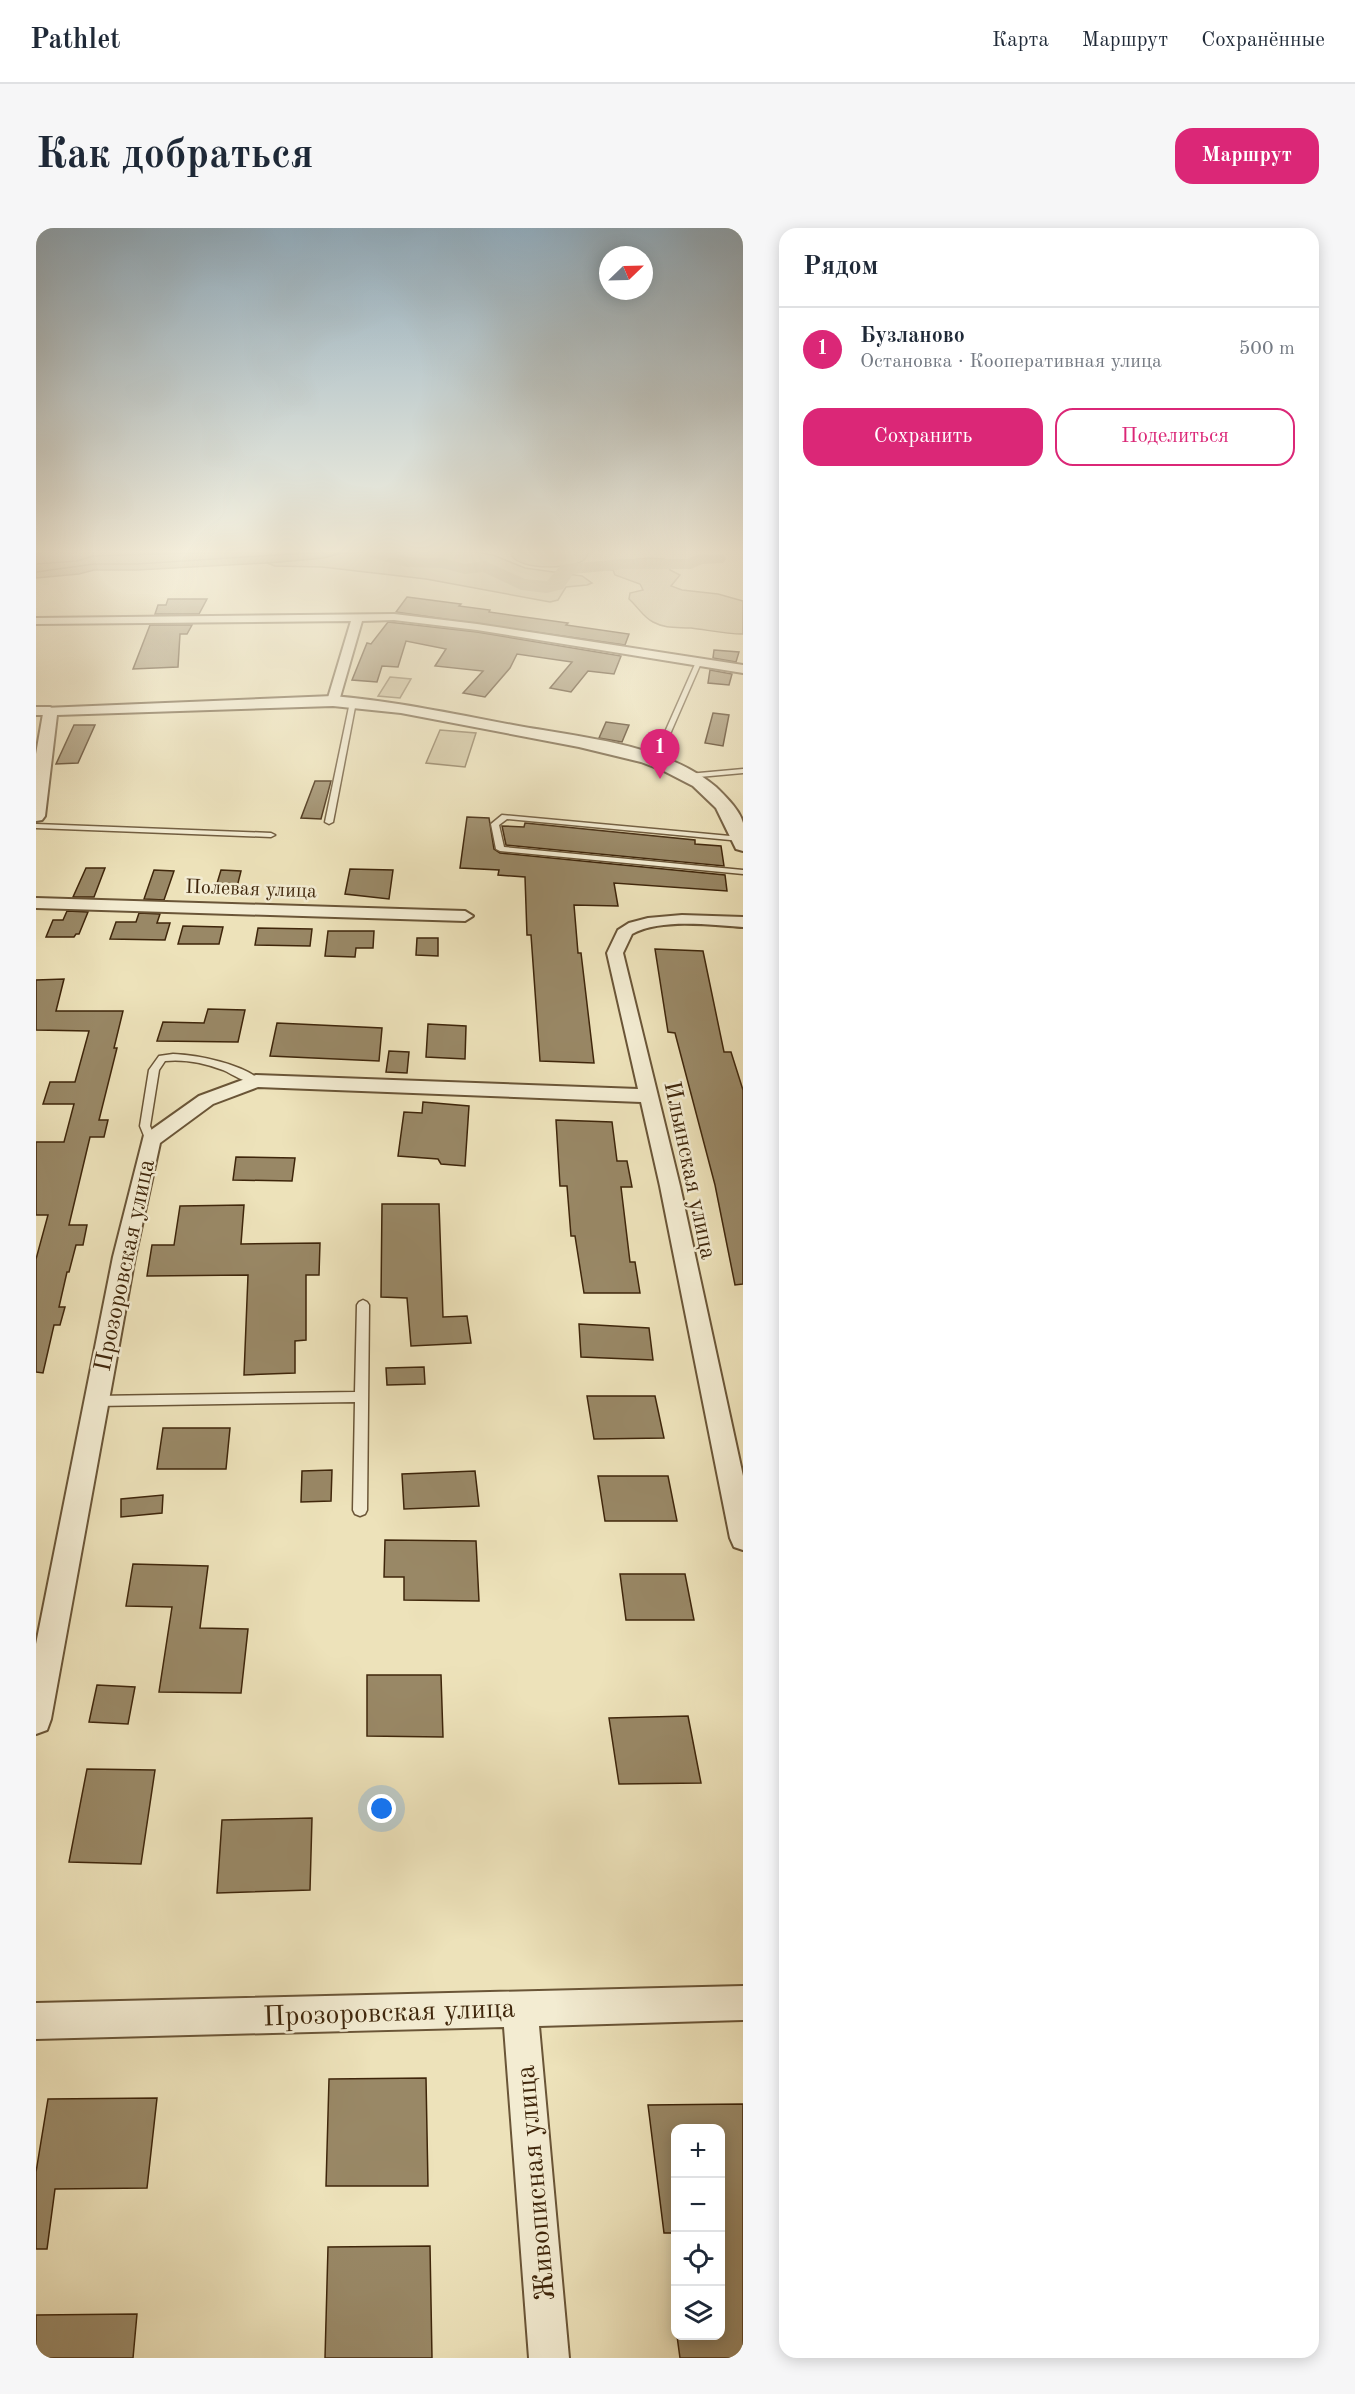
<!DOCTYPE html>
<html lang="ru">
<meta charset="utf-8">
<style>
body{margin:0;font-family:"Old Standard TT",serif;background:#f6f6f7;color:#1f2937}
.controls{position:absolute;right:18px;bottom:18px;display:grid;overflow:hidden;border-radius:12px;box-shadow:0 3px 15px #0003}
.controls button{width:54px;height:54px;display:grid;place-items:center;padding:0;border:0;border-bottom:2px solid #e0e1e3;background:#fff;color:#1f2937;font:30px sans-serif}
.compass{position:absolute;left:563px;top:18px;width:54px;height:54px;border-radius:50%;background:#fff;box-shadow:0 3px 15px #0003;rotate:67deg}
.you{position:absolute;left:346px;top:1581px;width:21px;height:21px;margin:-15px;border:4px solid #fff;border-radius:50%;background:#1a73e8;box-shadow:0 0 0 9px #1a73e833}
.badge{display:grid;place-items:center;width:39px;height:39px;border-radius:50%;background:#db2777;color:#fff;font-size:20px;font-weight:700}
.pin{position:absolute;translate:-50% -50px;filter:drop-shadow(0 2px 3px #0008)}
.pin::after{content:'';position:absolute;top:32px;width:21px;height:18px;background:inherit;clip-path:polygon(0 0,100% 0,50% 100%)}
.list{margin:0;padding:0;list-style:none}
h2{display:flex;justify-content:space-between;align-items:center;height:78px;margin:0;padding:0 24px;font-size:26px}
h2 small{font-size:20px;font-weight:400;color:#747a83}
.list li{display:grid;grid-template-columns:39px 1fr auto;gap:18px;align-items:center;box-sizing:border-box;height:84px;padding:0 24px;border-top:2px solid #e0e1e3}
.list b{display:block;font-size:22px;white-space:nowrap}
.list p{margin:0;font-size:20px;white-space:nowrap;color:#747a83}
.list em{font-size:20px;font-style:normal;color:#747a83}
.actions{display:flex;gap:12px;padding:18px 24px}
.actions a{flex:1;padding:14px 0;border:2px solid #db2777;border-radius:18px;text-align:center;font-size:21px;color:#db2777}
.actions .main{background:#db2777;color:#fff}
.icon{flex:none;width:33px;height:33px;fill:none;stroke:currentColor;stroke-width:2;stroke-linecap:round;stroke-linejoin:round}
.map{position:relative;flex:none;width:707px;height:2130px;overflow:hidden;border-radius:18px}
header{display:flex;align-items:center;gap:36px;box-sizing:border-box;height:84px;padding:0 30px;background:#fff;border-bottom:2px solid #e0e1e3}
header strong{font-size:28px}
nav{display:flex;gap:33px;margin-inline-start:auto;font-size:21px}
.intro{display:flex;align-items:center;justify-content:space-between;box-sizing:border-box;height:144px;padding:0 36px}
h1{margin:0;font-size:42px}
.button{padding:15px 27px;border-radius:18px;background:#db2777;color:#fff;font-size:21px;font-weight:700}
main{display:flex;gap:36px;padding:0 36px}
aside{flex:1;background:#fff;border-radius:18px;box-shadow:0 3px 15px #0003}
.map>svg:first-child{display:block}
.green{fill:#cfc29c;stroke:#877454;stroke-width:1.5}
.water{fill:#b2a27e;stroke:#847050;stroke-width:1.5}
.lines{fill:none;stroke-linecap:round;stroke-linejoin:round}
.shore{stroke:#786444;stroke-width:1.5}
.river{fill:#b2a27e;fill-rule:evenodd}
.building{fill:#986;stroke:#3f260b;stroke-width:1.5}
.service-casing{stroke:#6a5537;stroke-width:3}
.minor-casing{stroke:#6a5537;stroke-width:4}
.tertiary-casing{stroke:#6a5537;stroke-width:4}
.service{fill:#f3ecd2;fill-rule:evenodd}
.minor{fill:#f3ecd2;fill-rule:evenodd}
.tertiary{fill:#f3ecd2;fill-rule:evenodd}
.labels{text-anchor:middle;stroke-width:5;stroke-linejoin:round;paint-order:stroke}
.far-street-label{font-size:20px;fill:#3f260b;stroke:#f3ecd2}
.street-label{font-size:24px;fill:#3f260b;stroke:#f3ecd2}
.near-street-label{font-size:28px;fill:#3f260b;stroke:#f3ecd2}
</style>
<header>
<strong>Pathlet</strong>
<nav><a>Карта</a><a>Маршрут</a><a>Сохранённые</a></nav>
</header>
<div class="intro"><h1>Как добраться</h1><a class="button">Маршрут</a></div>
<main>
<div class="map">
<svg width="707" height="2130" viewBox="0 0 707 2130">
<rect width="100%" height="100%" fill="#ede2ba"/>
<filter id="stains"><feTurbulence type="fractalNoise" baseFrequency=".00333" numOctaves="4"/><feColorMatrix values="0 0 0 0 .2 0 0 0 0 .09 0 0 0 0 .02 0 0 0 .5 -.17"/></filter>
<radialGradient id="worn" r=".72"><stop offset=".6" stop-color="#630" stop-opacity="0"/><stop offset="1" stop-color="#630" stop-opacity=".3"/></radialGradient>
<g class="green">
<path d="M330,324H439L457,327L489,340L546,348L556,355L551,357L530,359L522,372L514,374L390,351L286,339L239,338L231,335L287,330L306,325Z"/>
<path d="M476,324H554C551,326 551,329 549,331C538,342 484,342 476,328Z"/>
<path d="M612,330L628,331L635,337L634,342L644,347L635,358L646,362L682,366L707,373V406C689,406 672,402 655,400C641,399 630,401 617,394C607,389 602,379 593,371L594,365L607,362L604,356L579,347L577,342L557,341L549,337Z"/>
<path d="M354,449L375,451L364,470L342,468Z"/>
<path d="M404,502L440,505L429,539L390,535Z"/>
</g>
<path class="water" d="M0,324H330L306,325L287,330L231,335L101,342H58L43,346L0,350Z"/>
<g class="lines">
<g class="shore">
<path d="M0,336L41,333L57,328L187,324"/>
<path d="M0,344L58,336H101L288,324"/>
</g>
<path class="river" d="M327,324H354L371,329L406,330L429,336L449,333L489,351L511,353L525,337L531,336L588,331H651L662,326L687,327L690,331L687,335L666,336L655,341H588L537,346L527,361L511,365L485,362L447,344L429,346L406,340L370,339L330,328Z"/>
</g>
<g class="building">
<path d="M371,369L425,376L423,378L454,382L453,384L532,395L530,397L593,406L589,417L360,384Z"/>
<path d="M132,371H171L163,386H119L122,377H130Z"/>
<path d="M352,394L441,404L585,428L578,446L552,443L535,464L514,460L536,434L481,426L474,440L449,469L427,465L447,443L399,438L410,421L370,413L362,439L346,438L341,454L316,452L331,415L335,416Z"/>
<path d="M114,397H156L151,406H144L142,439L97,441Z"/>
<path d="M678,422L703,424L700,434L677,430Z"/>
<path d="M674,442L696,446L693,457L672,455Z"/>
<path d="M677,485L693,487L687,518L669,515Z"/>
<path d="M570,494L593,497L586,514L563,510Z"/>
<path d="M38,497H59L42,535L20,536Z"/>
<path d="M279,553H295L285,591L265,590Z"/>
<path d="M431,589L453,590L458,621L464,625L689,647L691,663L578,655L582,678L538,677L542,725H545L558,835L504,833L495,707H491L489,649L462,647L463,642L424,640Z"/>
<path d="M489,595L659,612V616L685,618L688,638L470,617L466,598L488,599Z"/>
<path d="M50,640H69L58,669H37Z"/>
<path d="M314,641L357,642L353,671L309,666Z"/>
<path d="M118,642L138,643L128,672L108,671Z"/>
<path d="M185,642L205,643L200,663L179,662Z"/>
<path d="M31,683L52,684L43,706H40L38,709H10L17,692H27Z"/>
<path d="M103,685L124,686L121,695H134L129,712L74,711L80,694H100Z"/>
<path d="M147,698L187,699L183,716H142Z"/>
<path d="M222,700L276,701L274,718L219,717Z"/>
<path d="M292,703H338L337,720H320L319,729L289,728Z"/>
<path d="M381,710H402V728L380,727Z"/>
<path d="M619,721L667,723L688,824H695L707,862V1056L699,1057L679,957L639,805L632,804Z"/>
<path d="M28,751L20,783H87L78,820H81L63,892H72L68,909H54L33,997H51L47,1017H40L33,1044H31L23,1079H29L24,1097H18L7,1145L0,1144V1031L12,987H0V914H28L38,876H7L14,854H39L53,803L0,802V752Z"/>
<path d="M172,781L209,782L202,814L121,813L127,794L168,795Z"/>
<path d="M241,795L346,800L343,833L234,828Z"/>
<path d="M392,796L430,798L429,831L390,829Z"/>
<path d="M353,823L373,824L371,845L350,844Z"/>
<path d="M387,874L433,878L429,938L405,936L402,931L362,928L368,884L386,885Z"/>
<path d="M520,892L576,894L581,933H591L596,959H585L594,1034H599L604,1065H548L539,1008H535L531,958H524Z"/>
<path d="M200,929L259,930L256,953L197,952Z"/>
<path d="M346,976H403L407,1089L431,1088L435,1115L375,1118L371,1070L345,1069Z"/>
<path d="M208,977L205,1016L284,1015L283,1047H270V1112L259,1113V1145L208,1147L212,1047L111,1048L116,1017H138L144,978Z"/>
<path d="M543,1096L613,1100L617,1132L545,1129Z"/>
<path d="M388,1139L389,1156L351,1157L350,1140Z"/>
<path d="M551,1168H619L628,1210L558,1211Z"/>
<path d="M127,1200H194L190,1241H121Z"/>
<path d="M296,1242L295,1273L265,1274L266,1243Z"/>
<path d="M439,1243L443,1278L368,1281L366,1246Z"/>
<path d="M562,1248H632L641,1293H569Z"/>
<path d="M127,1267L126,1285L85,1289V1271Z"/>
<path d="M349,1312L440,1313L443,1373L368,1372V1349H348Z"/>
<path d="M97,1336L172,1338L164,1400L212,1401L205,1465L123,1464L136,1379L90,1378Z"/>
<path d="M584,1346H649L658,1392H590Z"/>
<path d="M331,1447H405L407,1509L331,1508Z"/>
<path d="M61,1457L99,1459L92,1496L53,1494Z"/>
<path d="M652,1488L665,1555L583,1556L573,1490Z"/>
<path d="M51,1541L119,1542L105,1636L33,1634Z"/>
<path d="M276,1590L274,1662L181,1665L186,1592Z"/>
<path d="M390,1850L392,1958H290L293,1851Z"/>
<path d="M121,1870L111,1960L19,1961L11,2021H0V1944L12,1871Z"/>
<path d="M707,1876V2130H644L641,2108H684V1900H639V2005H628L612,1877Z"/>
<path d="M394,2018L396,2130H289L292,2019Z"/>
<path d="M101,2086L97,2130H0V2087Z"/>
</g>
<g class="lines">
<defs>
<g id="service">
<path d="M660,434L665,435L631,513L628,536L621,538L625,513Z"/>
<path d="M317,472L320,474L297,594L293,596L289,594L314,474Z"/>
<path d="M707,541V545L652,550L648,548L652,546Z"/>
<path d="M466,587L705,609H707V613H705L471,591L463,597L468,619L707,642V646L464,623L460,621L455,596Z"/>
<path d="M0,596L235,605L239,607L235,609L0,600Z"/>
<path d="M137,826C162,827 207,836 225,853L224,855C212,857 198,847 187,842C168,835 149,831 129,833L123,842L114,898L120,912L115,916L111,915L104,898L113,842L123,828Z"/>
<path d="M327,1072L331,1074L333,1077L331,1282L329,1286L324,1288L319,1286L317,1282L319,1174L60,1178L55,1177L54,1173L55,1169L60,1168L319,1164L321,1077L323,1074Z"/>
</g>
<g id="minor">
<path d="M358,386L441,396L707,437V445L441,402L358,392L326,393L303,473L297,477L291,473L315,393L0,396V390Z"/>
<path d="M0,479H14L20,483L14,487H0Z"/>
<path d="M0,670L429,683L437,688L429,693L0,680Z"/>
<path d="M646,687L707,689V699C675,697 624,690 596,706L587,725L644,958L707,1248V1322L698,1319L694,1310L624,958L605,874L222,859L177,876L124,915L99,1029L15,1491L11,1502L0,1506V1416L77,1029L108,907L163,868L220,847L602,861L571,725L582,702L593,695L612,690Z"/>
<path d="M707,1758V1792L503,1798L533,2130H493L468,1799L0,1811V1775Z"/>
</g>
<path id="tertiary" d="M297,468C358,473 417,486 477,497C541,509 628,515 680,559C689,568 704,582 707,595C707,603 707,614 707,623L700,621L680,580L657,558L626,542L605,534L543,519L365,485L297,478L21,487L9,588L6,592L0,593V526L8,480Z"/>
</defs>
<use href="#service" class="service-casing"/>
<use href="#minor" class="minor-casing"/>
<use href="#tertiary" class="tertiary-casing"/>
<use href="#service" class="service"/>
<use href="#minor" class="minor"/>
<use href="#tertiary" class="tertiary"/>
</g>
<linearGradient id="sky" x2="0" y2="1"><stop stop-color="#92adbe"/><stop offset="0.52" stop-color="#f7f2e0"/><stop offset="1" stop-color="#f7f2e0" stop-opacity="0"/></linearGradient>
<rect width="707" height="622" fill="url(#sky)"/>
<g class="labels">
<g class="far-street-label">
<text transform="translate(215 660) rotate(2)" y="7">Полевая улица</text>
</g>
<g class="street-label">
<text transform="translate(655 942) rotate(78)" y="8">Ильинская улица</text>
<text transform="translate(88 1037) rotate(-78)" y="8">Прозоровская улица</text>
</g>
<g class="near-street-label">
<text transform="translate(353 1783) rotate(-2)" y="10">Прозоровская улица</text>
<text transform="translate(498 1955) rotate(-95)" y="10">Живописная улица</text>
</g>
</g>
<rect width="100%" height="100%" filter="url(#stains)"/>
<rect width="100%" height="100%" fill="url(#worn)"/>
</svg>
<div class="controls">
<button>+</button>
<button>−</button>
<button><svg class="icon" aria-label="locate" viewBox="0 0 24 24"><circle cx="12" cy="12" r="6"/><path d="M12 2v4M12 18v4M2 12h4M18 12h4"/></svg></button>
<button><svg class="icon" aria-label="layers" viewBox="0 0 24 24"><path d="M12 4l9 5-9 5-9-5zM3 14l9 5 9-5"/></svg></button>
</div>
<svg class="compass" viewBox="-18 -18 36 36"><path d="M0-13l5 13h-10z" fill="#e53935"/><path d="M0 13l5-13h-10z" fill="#747a83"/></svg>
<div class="you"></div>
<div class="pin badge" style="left:624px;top:551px">1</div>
</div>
<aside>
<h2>Рядом<small></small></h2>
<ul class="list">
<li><span class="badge">1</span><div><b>Бузланово</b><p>Остановка · Кооперативная улица</p></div><em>500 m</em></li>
</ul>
<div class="actions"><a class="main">Сохранить</a><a>Поделиться</a></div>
</aside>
</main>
